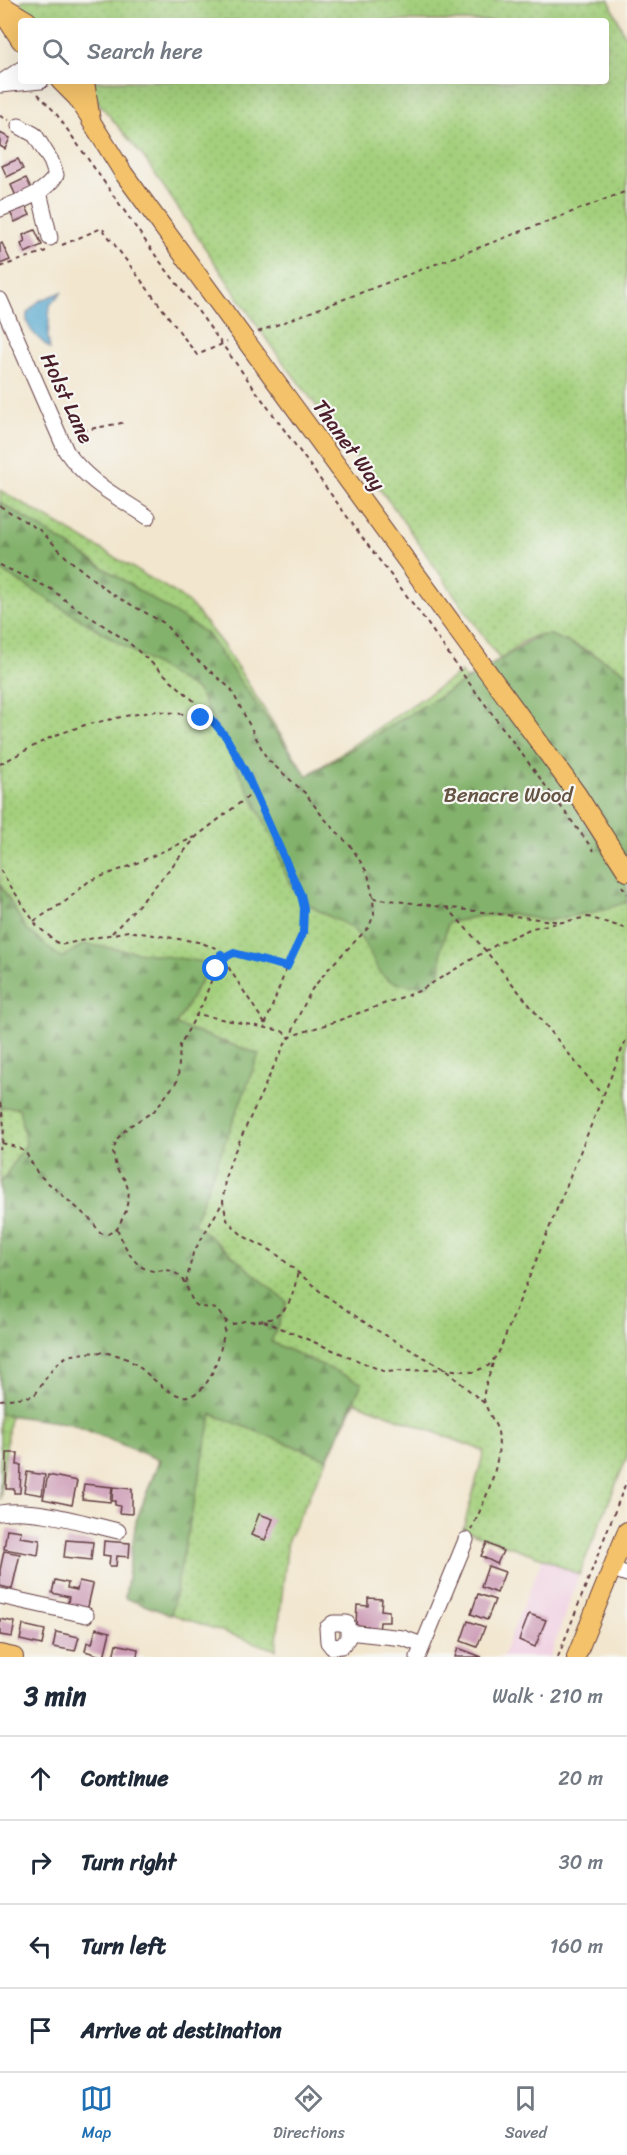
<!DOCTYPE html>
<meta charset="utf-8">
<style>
body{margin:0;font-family:Sriracha,sans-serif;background:#f6f6f7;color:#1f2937}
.stop{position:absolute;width:18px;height:18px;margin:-14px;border:4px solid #1a73e8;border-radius:50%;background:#fff}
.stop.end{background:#1a73e8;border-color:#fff;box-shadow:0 2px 6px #0008}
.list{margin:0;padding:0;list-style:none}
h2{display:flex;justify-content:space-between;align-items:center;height:78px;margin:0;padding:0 24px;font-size:26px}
h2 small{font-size:20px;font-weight:400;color:#747a83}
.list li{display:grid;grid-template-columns:39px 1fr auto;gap:18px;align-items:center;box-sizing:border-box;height:84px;padding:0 24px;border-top:2px solid #e0e1e3}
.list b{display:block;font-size:22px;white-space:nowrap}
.list em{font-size:20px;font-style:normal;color:#747a83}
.icon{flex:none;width:33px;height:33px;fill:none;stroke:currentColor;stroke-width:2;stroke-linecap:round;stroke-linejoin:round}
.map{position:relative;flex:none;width:627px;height:1657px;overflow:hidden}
.search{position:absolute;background:#fff;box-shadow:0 6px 24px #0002;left:18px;right:18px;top:18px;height:66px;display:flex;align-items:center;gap:15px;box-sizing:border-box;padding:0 21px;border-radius:6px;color:#747a83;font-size:22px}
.sheet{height:414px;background:#fff}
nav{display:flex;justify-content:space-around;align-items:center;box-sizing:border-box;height:84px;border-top:2px solid #e0e1e3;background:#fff;font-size:16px;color:#747a83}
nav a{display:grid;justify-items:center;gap:3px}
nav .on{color:#1f6fb2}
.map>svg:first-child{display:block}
.built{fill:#f1d0e2}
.grass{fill:url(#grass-dots);stroke:#777854;stroke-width:1.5}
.forest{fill:url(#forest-firs);stroke:#66684c;stroke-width:1.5}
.water{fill:#51a6cd;stroke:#4e627c;stroke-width:1.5}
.building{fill:#cb97b3}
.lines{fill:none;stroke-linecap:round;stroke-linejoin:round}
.minor-casing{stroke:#633d43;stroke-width:17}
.major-casing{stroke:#633d43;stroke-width:20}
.path{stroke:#633d43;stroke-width:2;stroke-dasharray:4.5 4.5;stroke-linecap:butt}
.minor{stroke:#fff;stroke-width:15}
.major{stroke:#f3c26a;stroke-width:18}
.route{stroke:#1a73e8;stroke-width:8}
.labels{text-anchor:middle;stroke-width:4.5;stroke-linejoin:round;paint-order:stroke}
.street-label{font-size:21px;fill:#4a1f2b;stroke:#f6f6f2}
.park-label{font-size:21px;fill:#655444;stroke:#f6f6f2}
</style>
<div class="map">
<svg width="627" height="1657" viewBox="0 0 627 1657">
<defs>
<pattern id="grass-dots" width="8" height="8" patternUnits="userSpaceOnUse" patternTransform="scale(1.5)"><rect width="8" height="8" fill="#a4d07d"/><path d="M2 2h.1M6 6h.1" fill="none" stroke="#8fb26c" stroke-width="1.8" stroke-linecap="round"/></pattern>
<pattern id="forest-firs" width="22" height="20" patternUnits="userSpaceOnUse" patternTransform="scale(1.5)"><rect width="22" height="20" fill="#83b26c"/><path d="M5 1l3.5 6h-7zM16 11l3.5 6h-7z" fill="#6d9059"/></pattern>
</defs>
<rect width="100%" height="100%" fill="#f6f6f2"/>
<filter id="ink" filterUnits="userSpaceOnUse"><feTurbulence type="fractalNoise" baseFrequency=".0167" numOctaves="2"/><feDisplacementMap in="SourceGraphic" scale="12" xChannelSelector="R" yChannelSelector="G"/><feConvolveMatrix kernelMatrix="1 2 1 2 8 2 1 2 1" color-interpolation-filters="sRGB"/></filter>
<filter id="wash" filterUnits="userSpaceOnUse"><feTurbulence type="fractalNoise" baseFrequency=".008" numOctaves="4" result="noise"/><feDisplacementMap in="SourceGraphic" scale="24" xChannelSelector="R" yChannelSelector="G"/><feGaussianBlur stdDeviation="1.35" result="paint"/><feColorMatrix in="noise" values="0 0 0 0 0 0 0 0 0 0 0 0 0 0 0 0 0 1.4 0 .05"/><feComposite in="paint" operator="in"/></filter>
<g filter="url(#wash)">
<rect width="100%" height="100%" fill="#f2e6ce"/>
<path class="built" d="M543,1558L579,1575L550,1657H502Z"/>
<g class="grass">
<path d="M23,0H609L627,40V673C608,662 556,630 535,636C523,639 510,652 500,660L394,508L271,346L145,159L98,102L88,81H606V21H39L20,3Z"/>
<path d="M0,490L174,592L192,606L223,645L307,776L461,672L561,810L627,897V1457L579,1575L543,1558L463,1530L484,1451L355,1402L288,1540L276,1650L125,1598L136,1521L159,1460L72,1424L10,1415L0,1500Z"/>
</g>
<g class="forest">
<path d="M0,502L206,633L307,776L500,660L536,636L551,635L591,653L627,673V902L603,910L547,921L512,914L479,916L448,923L441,949V971L428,985C365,988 386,964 354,930C347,924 335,919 326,915C297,900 283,878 277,847L198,691L0,570Z"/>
<path d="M0,884L26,929L61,958L84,944L211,963L176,1025L259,1054L194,1223L287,1302L271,1342L362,1383L327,1459L212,1414L171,1615L125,1598L136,1521L160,1460L72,1424L0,1414V1184L26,1144L19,1108L0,1107Z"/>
</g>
<path class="water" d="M62,292L50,305L48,337L50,349C40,339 24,329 27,313L39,301Z"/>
<g id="blocks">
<g class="building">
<path d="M0,133L10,138L5,149L0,146Z"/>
<path d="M18,159L23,169L7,177L2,166Z"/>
<path d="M26,178L31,188L16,196L11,185Z"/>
<path d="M25,205L30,215L15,222L10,212Z"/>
<path d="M35,230L42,245L25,253L21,244L25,242L23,235Z"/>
<path d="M2,243L10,260L0,264V244Z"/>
<path d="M7,1453H18L17,1465H21L20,1493H14V1489H6Z"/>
<path d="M27,1472L45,1475L42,1495L24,1492Z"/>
<path d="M48,1475L77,1481L72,1505L43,1499Z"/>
<path d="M84,1484L112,1487L110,1502L82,1499Z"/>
<path d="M113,1487L132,1489V1514L119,1513L120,1506L115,1505V1501H112Z"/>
<path d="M259,1514L273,1519L265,1540L251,1535Z"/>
<path d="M7,1529L21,1531L20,1537L40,1540L38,1555L4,1549Z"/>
<path d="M66,1540L93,1542L91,1560L64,1557Z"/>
<path d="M104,1541L130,1543L129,1557L117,1556L116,1566H109L110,1556L103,1555Z"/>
<path d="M487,1543L503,1551L497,1564L481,1556Z"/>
<path d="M4,1551L20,1554L12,1589L0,1586V1570Z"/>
<path d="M488,1566L505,1572L497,1593L481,1587Z"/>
<path d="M55,1580L68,1583L67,1588L77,1590L79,1581L93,1584L87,1611L67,1607L69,1597L52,1593Z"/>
<path d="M478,1594L495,1600L487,1620L471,1614Z"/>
<path d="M368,1598L382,1599L381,1610L389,1611V1622H380L379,1632H368V1626L356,1625L357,1605L368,1606Z"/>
<path d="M529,1614L546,1620L535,1647L519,1640Z"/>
<path d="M0,1619L15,1622L12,1637L0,1635Z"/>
<path d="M468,1621L485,1627L477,1647L461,1641Z"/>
<path d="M23,1625L45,1630L42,1645L20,1640Z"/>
<path d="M96,1628L110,1632L104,1657L85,1651L87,1642L92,1644Z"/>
<path d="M56,1632L79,1637L75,1651L53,1647Z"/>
<path d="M116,1644L138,1649L137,1657H113Z"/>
<path d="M458,1648L482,1657H455Z"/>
</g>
</g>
</g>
<g filter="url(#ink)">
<use href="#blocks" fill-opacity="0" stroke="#633d43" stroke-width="1.5"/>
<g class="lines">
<defs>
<g id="minor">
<path d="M0,83L21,69"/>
<path d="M0,85L41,81"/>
<path d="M39,192L50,238"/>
<path d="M0,209C20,201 45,194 56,175L51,161L35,135L19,126"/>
<path d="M0,300L66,451C87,482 118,497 148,517"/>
<path d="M0,1513C34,1507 83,1523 118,1531"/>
<path d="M612,1569L627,1574"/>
<path d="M0,1596L86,1615"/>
<path d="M348,1632L347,1623H333L327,1628L328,1642L332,1647L342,1646L348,1638V1632L403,1638L422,1645"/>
<path d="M418,1657L466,1540"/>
</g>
<g id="major">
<path d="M0,4L28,21"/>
<path d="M0,9L21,41"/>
<path d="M60,81L77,98L89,116"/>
<path d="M85,81L91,121L124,174L577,794L627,872"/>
<path d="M0,1654L14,1657"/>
<path d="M576,1657L627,1531"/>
</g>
</defs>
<use href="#minor" class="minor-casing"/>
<use href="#major" class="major-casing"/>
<g class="path">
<path d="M38,94L55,112L158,259L198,311L367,544L423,617L464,676L594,851"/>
<path d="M0,116L9,120"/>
<path d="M62,245L102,228L197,355L227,342"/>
<path d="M0,267L46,251"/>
<path d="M258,332L627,191"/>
<path d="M74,432L127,422"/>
<path d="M0,506L41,531L67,558L110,593L164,623L189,653L231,689L267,759L305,793L323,817L352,848L368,874L373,898L374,914L369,927L330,967L312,989L297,1019L290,1038L282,1031L272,1029L201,1015L195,1016"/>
<path d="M0,565L51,589L69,603L127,641L194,701L227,737L245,771L278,842L304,908L303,933L287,967L264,1028"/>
<path d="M0,764L53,736L85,725L125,716L157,711L209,717"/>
<path d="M0,870L37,926L60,945L128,931L198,942L216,948L265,1024"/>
<path d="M622,886L627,894"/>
<path d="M373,898L561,922"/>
<path d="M447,907L486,951L602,1095"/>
<path d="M34,921L66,901L89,881L130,866L195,837"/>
<path d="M112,933L147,896L197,836L254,792"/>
<path d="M223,958L234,953L286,967"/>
<path d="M0,1103C4,1120 6,1132 0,1149"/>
<path d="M2,1143L19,1148L26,1153L38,1174L92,1221L100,1233L108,1234L117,1229L126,1211L129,1192L125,1180L116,1168L113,1152L117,1139L128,1127L154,1111L178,1080L180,1045L203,1003L221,954"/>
<path d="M117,1229C125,1246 134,1271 156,1271C166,1270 170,1269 178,1275C189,1283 189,1302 198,1306C203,1308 210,1307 216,1309C221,1314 225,1324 233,1324C238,1323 242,1321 247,1321C285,1323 292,1304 298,1271"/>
<path d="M186,1283L193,1253L223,1202"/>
<path d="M264,1321L385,1372L444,1369L473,1372L488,1366L498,1354L627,1037"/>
<path d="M0,1400L34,1396C42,1385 54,1363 66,1357C69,1355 76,1355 80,1354C94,1351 111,1352 125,1358C144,1367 158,1388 178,1395C211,1406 223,1343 226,1322"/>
<path d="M484,1403L444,1369L373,1328L322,1293L274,1252L243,1236L227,1220L223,1202L225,1178L233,1155L274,1066L287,1040L294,1035L337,1021L419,991L499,943L532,928L588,917L625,928L627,931"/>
<path d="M471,1530C484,1503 503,1462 498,1432C495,1421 484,1407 484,1398C483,1386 491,1374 493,1362"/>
<path d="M558,1657L627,1480"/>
</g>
<use href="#minor" class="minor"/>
<use href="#major" class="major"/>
</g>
</g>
<g class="lines" filter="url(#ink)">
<path class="route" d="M201,718L209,717L226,737L245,771L301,895L304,908L303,933L287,967L234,953L224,958L221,954L216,969"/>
</g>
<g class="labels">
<g class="street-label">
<text transform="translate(67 398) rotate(65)" y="7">Holst Lane</text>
<text transform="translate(349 445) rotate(54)" y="7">Thanet Way</text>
</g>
<g class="park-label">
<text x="508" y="802">Benacre Wood</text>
</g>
</g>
</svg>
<div class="stop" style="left:216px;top:969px"></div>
<div class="stop end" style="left:201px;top:718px"></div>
<div class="search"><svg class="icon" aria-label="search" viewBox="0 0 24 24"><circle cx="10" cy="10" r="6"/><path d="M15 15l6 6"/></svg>Search here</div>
</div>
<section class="sheet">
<h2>3 min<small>Walk · 210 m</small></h2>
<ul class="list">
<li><svg class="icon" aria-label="ahead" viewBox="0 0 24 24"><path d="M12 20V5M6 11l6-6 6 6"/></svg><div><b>Continue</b></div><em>20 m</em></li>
<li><svg class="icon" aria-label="right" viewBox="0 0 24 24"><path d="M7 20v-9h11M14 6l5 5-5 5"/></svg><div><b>Turn right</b></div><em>30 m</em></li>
<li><svg class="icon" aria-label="left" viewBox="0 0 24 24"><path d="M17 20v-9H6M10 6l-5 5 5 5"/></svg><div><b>Turn left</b></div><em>160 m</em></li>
<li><svg class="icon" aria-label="arrive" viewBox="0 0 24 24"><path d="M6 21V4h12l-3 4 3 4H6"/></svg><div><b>Arrive at destination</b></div></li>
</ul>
</section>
<nav>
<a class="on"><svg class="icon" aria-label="map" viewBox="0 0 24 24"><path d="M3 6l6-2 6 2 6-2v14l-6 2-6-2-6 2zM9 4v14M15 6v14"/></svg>Map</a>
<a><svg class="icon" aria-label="directions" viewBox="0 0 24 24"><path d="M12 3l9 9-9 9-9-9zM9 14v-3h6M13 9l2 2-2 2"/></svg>Directions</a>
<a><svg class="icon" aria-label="saved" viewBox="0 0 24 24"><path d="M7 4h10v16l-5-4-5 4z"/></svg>Saved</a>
</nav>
